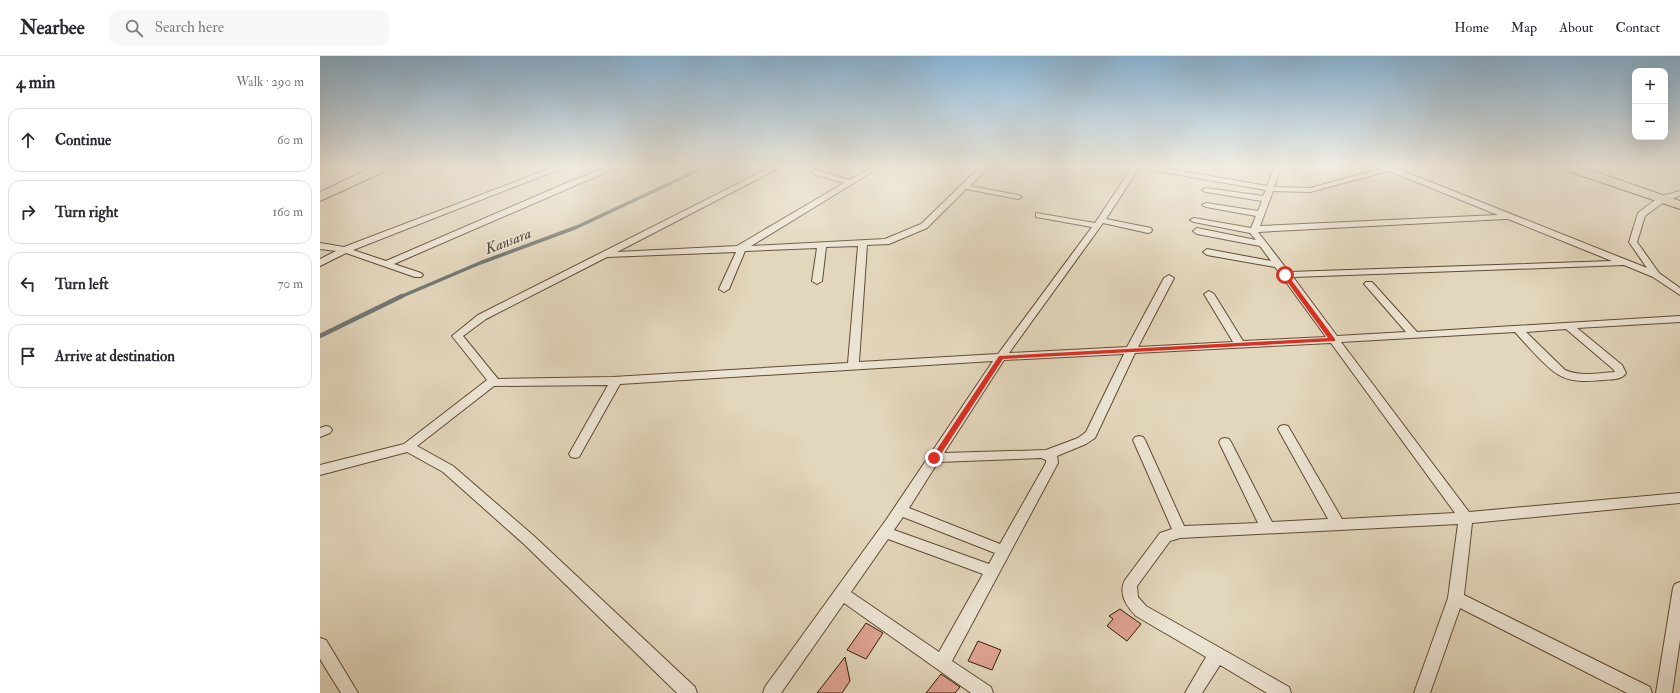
<!DOCTYPE html>
<meta charset="utf-8">
<style>
body{margin:0;font-family:"IM FELL Double Pica",serif;background:#f7f7f7;color:#2b2b33}
.controls{position:absolute;right:12px;top:12px;display:grid;overflow:hidden;border-radius:8px;box-shadow:0 4px 16px #0002}
.controls button{width:36px;height:36px;display:grid;place-items:center;padding:0;border:0;border-bottom:1px solid #e1e1e2;background:#fff;color:#2b2b33;font:20px sans-serif}
.stop{position:absolute;width:12px;height:12px;margin:-9px;border:3px solid #d93025;border-radius:50%;background:#fff}
.stop.end{background:#d93025;border-color:#fff;box-shadow:0 1px 4px #0008}
.list{margin:0;padding:0;list-style:none}
h2{display:flex;justify-content:space-between;align-items:center;height:52px;margin:0;padding:0 16px;font-size:17px}
h2 small{font-size:13px;font-weight:400;color:#7c7c81}
.list li{display:grid;grid-template-columns:26px 1fr auto;gap:12px;align-items:center;box-sizing:border-box;height:64px;margin:0 8px 8px;padding:0 8px;border:1px solid #e1e1e2;border-radius:12px}
.list b{display:block;font-size:15px;white-space:nowrap}
.list em{font-size:13px;font-style:normal;color:#7c7c81}
.icon{flex:none;width:22px;height:22px;fill:none;stroke:currentColor;stroke-width:2;stroke-linecap:round;stroke-linejoin:round}
.map{position:relative;flex:none;width:1360px;height:637px;overflow:hidden}
header{display:flex;align-items:center;gap:24px;box-sizing:border-box;height:56px;padding:0 20px;background:#fff;border-bottom:1px solid #e1e1e2}
header strong{font-size:19px}
nav{display:flex;gap:22px;margin-inline-start:auto;font-size:14px}
.search{width:280px;height:36px;background:#f7f7f7;display:flex;align-items:center;gap:10px;box-sizing:border-box;padding:0 14px;border-radius:12px;color:#7c7c81;font-size:15px}
main{display:flex}
aside{flex:1;background:#fff}
.map>svg:first-child{display:block}
.lines{fill:none;stroke-linecap:round;stroke-linejoin:round}
.stream-far1{stroke:#727873;stroke-width:3.5}
.stream{stroke:#727873;stroke-width:4.5}
.building{fill:#dfa292;stroke:#341c05}
.minor-casing{stroke:#604a33;stroke-width:2}
.primary-casing{stroke:#341c05;stroke-width:2}
.trunk-casing{stroke:#341c05;stroke-width:2}
.minor{fill:#ece4d3;fill-rule:evenodd}
.primary{fill:#e2d6bc;fill-rule:evenodd}
.trunk{fill:#e2d6bc;fill-rule:evenodd}
.route{fill:#d93025}
.labels{text-anchor:middle;stroke-width:3.5;stroke-linejoin:round;paint-order:stroke}
.far-water-label{font-size:15px;font-style:italic;fill:#534a3c;stroke:#ece4d3}
</style>
<header>
<strong>Nearbee</strong>
<div class="search"><svg class="icon" aria-label="search" viewBox="0 0 24 24"><circle cx="10" cy="10" r="6"/><path d="M15 15l6 6"/></svg>Search here</div>
<nav><a>Home</a><a>Map</a><a>About</a><a>Contact</a></nav>
</header>
<main>
<aside>
<h2>4 min<small>Walk · 290 m</small></h2>
<ul class="list">
<li><svg class="icon" aria-label="ahead" viewBox="0 0 24 24"><path d="M12 20V5M6 11l6-6 6 6"/></svg><div><b>Continue</b></div><em>60 m</em></li>
<li><svg class="icon" aria-label="right" viewBox="0 0 24 24"><path d="M7 20v-9h11M14 6l5 5-5 5"/></svg><div><b>Turn right</b></div><em>160 m</em></li>
<li><svg class="icon" aria-label="left" viewBox="0 0 24 24"><path d="M17 20v-9H6M10 6l-5 5 5 5"/></svg><div><b>Turn left</b></div><em>70 m</em></li>
<li><svg class="icon" aria-label="arrive" viewBox="0 0 24 24"><path d="M6 21V4h12l-3 4 3 4H6"/></svg><div><b>Arrive at destination</b></div></li>
</ul>
</aside>
<div class="map">
<svg width="1360" height="637" viewBox="0 0 1360 637">
<rect width="100%" height="100%" fill="#e2d6bc"/>
<filter id="stains"><feTurbulence type="fractalNoise" baseFrequency=".005" numOctaves="4"/><feColorMatrix values="0 0 0 0 .2 0 0 0 0 .09 0 0 0 0 .02 0 0 0 .5 -.17"/></filter>
<radialGradient id="worn" r=".72"><stop offset=".6" stop-color="#630" stop-opacity="0"/><stop offset="1" stop-color="#630" stop-opacity=".3"/></radialGradient>
<g class="lines">
<path class="stream-far1" d="M80,241L160,207L257,171L385,111"/>
<path class="stream" d="M0,280L82,240"/>
</g>
<g class="building">
<path d="M800,553L821,568L807,585L787,570L793,563L789,560Z"/>
<path d="M546,567L563,577L546,603L527,594Z"/>
<path d="M658,585L681,594L672,614L648,605Z"/>
<path d="M525,601L530,625L522,637H497Z"/>
<path d="M621,618L640,631L635,637H606Z"/>
</g>
<g class="lines">
<defs>
<g id="minor">
<path d="M234,111H245L33,194L66,205L244,128L287,111H298L74,208L101,217L103,219L101,221H95L26,197L0,210V203L16,195L0,193V187L24,191Z"/>
<path d="M451,111H461L297,196L417,190L524,127L493,118L492,116L496,114L530,124L551,111H560L431,190L565,183L601,168L660,111H668L650,130L698,139L702,141L698,143L646,133L607,172L569,188L547,189L539,306L678,298L772,171L716,161V157L775,167L812,111H838L947,130L954,111H961L954,131L990,132L1067,111H1073L1327,212L1309,186L1318,157L1339,141L1360,135V140L1345,145L1325,160L1317,186L1339,217L1360,232V239L1333,221L1304,209L973,221L1017,280L1086,276L1046,230L1044,228L1046,226H1052L1097,276L1360,260V266L1257,272L1302,309L1306,317C1302,324 1292,323 1284,324C1269,325 1252,327 1239,319C1227,313 1205,287 1195,276L1021,286L1149,456L1360,437V447L1152,467L1144,539L1330,631L1332,637H1307L1140,552L1110,637H1094L1128,542L1138,468L860,482L850,485L817,530L818,541L826,550L969,631L971,637H947L900,609L882,637H865L886,601L816,560C806,550 798,537 805,524L840,477L852,473L813,384L815,381L819,380L823,381L825,384L864,470L938,467L899,386L901,383L905,382L909,383L911,386L952,466L1008,463L958,373L960,370L964,369L968,370L1022,463L1135,457L1011,287L815,297L775,382L766,388L737,400L738,407L632,605L671,631L673,637H651L524,547L461,637H443L445,631L566,464L673,305L300,328L259,401L255,402L251,401L249,398L288,329L174,330L97,390L133,410L215,481L375,631L377,637H357L205,489L123,416L87,396L0,419V409L84,388L167,324L132,280L158,259ZM819,112L946,134L943,140L886,132L882,134L886,136L942,145L938,155L886,147L882,149L886,151L936,160L931,172L874,162L870,164L874,166L930,177L936,184L877,172L873,175L877,178L940,190L951,205L887,193L883,196L887,199L955,211L1006,281L923,285L894,238L889,235L884,238L913,286L818,291L854,222L849,219L844,222L807,291L689,297L783,167L828,177L831,176L832,174L831,172L786,163ZM1069,115L1178,159L940,170L953,135L990,136ZM1185,163H1188L1292,205L969,216L938,176ZM538,190L528,307L293,321L178,323L143,280L166,263L287,201L416,196L399,233L404,236L409,233L425,195L497,192L492,225L497,228L502,225L506,191ZM1246,273L1293,313L1295,316C1278,317 1261,321 1245,314L1206,276ZM804,298L766,376L758,382L726,394L624,397L684,304ZM721,402L726,404V407L680,488L589,452L618,406ZM583,461L675,497L669,508L574,474ZM568,483L663,518L619,596L531,536Z"/>
<path d="M6,370L10,371L12,374L10,377L0,381V372Z"/>
<path d="M1360,526V584L1352,637H1336L1353,532L1355,528Z"/>
<path d="M0,582L6,584L38,637H21L0,603Z"/>
</g>
<path id="primary" d="M1243,111H1262L1360,145V153L1245,114Z"/>
<path id="trunk" d="M53,111H70L68,114L0,145V136Z"/>
</defs>
<use href="#minor" class="minor-casing"/>
<use href="#primary" class="primary-casing"/>
<use href="#trunk" class="trunk-casing"/>
<use href="#minor" class="minor"/>
<use href="#primary" class="primary"/>
<use href="#trunk" class="trunk"/>
</g>
<linearGradient id="sky" x2="0" y2="1"><stop stop-color="#89b5d7"/><stop offset="0.55" stop-color="#f2ede1"/><stop offset="1" stop-color="#f2ede1" stop-opacity="0"/></linearGradient>
<rect width="1360" height="201" fill="url(#sky)"/>
<path class="route" d="M963,218H967L1015,283V285L683,303L617,404H612L611,402L679,300L1008,282L963,220Z"/>
<g class="labels">
<g class="far-water-label">
<text transform="translate(188 185) rotate(-21)" y="5">Kansara</text>
</g>
</g>
<rect width="100%" height="100%" filter="url(#stains)"/>
<rect width="100%" height="100%" fill="url(#worn)"/>
</svg>
<div class="controls">
<button>+</button>
<button>−</button>
</div>
<div class="stop" style="left:965px;top:219px"></div>
<div class="stop end" style="left:614px;top:402px"></div>
</div>
</main>
